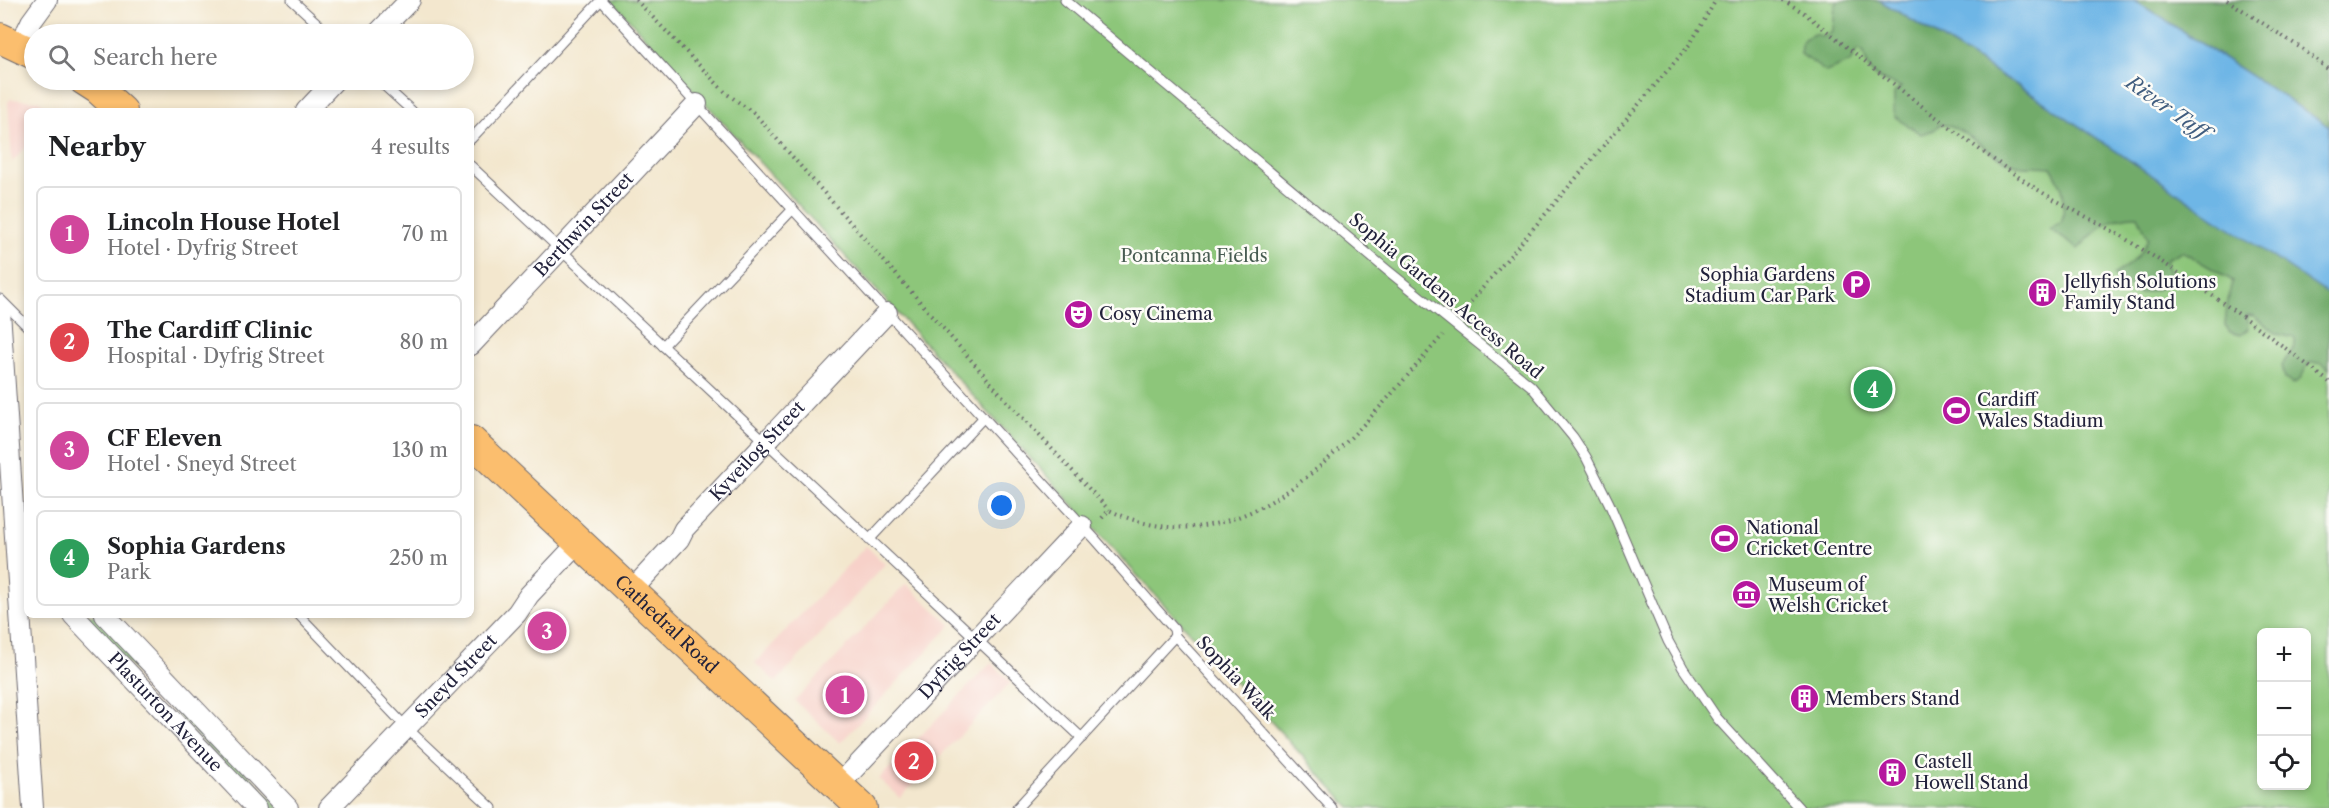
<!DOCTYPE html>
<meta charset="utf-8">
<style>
body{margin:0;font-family:"Libre Caslon Text",serif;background:#f6f6f6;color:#202124}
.controls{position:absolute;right:18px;bottom:18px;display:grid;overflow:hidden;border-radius:9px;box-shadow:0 3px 9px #0003}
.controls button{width:54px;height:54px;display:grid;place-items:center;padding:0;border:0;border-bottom:2px solid #e0e0e0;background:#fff;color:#202124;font:30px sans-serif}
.you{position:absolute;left:1002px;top:506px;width:21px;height:21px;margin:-15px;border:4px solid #fff;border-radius:50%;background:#1a73e8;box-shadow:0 0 0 9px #1a73e833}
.badge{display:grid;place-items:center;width:39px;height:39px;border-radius:50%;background:#db2777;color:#fff;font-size:20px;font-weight:700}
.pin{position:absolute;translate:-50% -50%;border:3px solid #fff;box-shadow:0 2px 6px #0006}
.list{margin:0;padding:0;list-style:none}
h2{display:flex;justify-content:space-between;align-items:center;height:78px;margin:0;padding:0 24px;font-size:26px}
h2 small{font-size:20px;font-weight:400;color:#757577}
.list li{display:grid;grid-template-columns:39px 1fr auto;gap:18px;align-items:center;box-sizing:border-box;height:96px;margin:0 12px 12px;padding:0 12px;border:2px solid #e0e0e0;border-radius:9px}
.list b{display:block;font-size:22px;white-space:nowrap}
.list p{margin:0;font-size:20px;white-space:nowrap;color:#757577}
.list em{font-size:20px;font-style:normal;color:#757577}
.icon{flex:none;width:33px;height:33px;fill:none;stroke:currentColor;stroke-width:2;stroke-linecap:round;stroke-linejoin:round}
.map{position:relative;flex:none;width:2329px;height:808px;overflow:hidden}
.search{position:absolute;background:#fff;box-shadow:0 3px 9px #0003;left:24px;top:24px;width:450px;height:66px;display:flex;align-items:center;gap:15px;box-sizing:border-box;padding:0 21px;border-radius:33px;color:#757577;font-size:22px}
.panel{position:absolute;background:#fff;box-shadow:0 3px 9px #0003;left:24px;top:108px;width:450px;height:510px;border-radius:9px}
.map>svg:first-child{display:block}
.built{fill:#f7d1c9}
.green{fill:#8dc67a;stroke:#58745a;stroke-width:1.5;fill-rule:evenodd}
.forest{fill:#72ab6a;stroke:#4a6652;stroke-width:1.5}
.water{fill:#6eb6e6;stroke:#486c90;stroke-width:1.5}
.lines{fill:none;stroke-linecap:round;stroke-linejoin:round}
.lane-casing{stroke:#6b676e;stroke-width:11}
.street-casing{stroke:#6b676e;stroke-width:22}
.primary-casing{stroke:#6b676e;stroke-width:32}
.path{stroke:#6b676e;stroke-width:4;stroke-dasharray:1.5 4.5;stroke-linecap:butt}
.lane{stroke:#fff;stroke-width:9}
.street{stroke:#fff;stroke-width:20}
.primary{stroke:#fbbe6e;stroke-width:30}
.labels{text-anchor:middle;stroke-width:5;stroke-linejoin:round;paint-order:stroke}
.street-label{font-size:18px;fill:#22223b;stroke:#fdfcf7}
.park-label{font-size:18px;fill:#475b51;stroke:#fdfcf7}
.poi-label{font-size:18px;fill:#22223b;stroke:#fdfcf7;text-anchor:start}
.water-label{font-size:20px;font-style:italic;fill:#405d7f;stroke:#fdfcf7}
</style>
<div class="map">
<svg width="2329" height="808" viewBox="0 0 2329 808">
<rect width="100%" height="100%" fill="#fdfcf7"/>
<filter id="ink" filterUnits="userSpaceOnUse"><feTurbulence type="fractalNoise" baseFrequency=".0167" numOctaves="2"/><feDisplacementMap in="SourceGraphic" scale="12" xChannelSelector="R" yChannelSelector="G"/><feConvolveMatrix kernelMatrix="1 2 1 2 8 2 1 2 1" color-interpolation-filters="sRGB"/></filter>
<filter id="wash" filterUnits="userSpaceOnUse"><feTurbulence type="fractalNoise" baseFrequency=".008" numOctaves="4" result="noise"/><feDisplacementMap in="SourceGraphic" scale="24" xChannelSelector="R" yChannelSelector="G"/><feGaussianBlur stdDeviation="1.35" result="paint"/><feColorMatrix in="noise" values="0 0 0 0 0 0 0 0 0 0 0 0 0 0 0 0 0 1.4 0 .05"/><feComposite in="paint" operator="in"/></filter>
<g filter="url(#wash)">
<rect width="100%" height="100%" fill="#f3e7ce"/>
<g class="built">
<path d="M11,99L39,101L52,111H27V146L12,162L8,102Z"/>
<path d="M866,546L885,564L776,682L755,663Z"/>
<path d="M906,584L951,625L840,743L795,701Z"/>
<path d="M991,663L1011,682L900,798L879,779Z"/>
</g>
<g class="green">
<path d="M611,0H1879L2091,136L2329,295V808H1350ZM2262,632H2306V786H2262Z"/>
<path d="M82,615H97L280,808H266Z"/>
</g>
<g class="forest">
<path d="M1839,0H1879L2033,95L2327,293L2329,295V369L2322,363H2309L2300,379L2293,384L2285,379L2282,365L2295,346V338L2277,334L2254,316L2247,315L2249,329L2241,335L2230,332L2225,325C2226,315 2229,289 2233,281L2182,251L2166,259L2169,275L2162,288L2139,294L2113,275C2130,265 2141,256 2148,238L2138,216C2110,215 2096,230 2078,249L2050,229L2062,221C2066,196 2064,188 2051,167C2039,165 2024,168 2014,164C1987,155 1968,128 1940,124L1934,130L1921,134L1894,116V93L1901,87C1878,79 1869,78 1864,53L1858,49L1850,62L1826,72L1801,54C1799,42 1804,39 1814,34L1824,37L1833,30L1835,6Z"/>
<path d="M2134,0H2329V127L2316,118Z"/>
</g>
<path class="water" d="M1879,0H2134L2316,118L2329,127V295L2033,95Z"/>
</g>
<g filter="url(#ink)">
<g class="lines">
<defs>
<g id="lane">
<path d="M292,0L329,34"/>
<path d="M601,0L1095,539L1174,629L1175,636L1332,808"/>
<path d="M1065,0L1387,270L1531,386L1573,437L1586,457L1609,503L1668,641L1683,668L1717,718L1799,808"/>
<path d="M378,80L412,111"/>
<path d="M471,139L601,0"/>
<path d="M471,166L1082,738"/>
<path d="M0,299L27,326"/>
<path d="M663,346L793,209"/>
<path d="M869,540L984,417"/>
<path d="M299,615L407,728L492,808"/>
<path d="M1017,808L1175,636"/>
</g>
<g id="street">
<path d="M377,34L410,0"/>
<path d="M19,47L31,22L47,0"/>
<path d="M306,111L335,80"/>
<path d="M0,311L33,808"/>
<path id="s1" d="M471,345L697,104"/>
<path id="s2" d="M631,591L679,539L684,529L887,313"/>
<path id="s3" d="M73,615L256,808"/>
<path d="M105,615L288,808"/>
<path id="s4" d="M838,786L1082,526"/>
<path id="s5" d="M329,808L517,613L529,595L579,542"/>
</g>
<g id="primary">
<path d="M0,38L34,54"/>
<path d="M84,80L98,89L122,111"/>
<path id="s6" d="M471,441L862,808"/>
</g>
</defs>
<use href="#lane" class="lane-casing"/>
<use href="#street" class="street-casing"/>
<use href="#primary" class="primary-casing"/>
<g class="path">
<path d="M636,0L727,94L754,113L1007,401L1109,510"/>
<path d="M1783,0L1804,13C1878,71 1951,132 2029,184C2059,204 2093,219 2124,238C2195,282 2264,330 2329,382"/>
<path d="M2227,0L2301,48L2329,70"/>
<path d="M1463,311L1690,44L1716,0"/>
<path d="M1102,518L1109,510C1252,579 1360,428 1443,335"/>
</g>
<use href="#lane" class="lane"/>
<use href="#street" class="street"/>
<use href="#primary" class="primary"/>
</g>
</g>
<defs>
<symbol id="parking-disc" viewBox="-11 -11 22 22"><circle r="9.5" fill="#b5179e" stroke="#fdfcf7"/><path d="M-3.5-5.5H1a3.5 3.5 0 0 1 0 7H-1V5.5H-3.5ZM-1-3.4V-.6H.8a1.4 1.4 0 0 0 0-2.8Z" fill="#fff"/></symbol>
<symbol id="building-disc" viewBox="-11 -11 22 22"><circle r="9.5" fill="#b5179e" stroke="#fdfcf7"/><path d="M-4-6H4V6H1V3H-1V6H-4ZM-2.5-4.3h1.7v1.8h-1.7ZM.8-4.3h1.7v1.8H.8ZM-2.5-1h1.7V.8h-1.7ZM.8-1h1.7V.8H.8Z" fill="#fff"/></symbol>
<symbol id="theatre-disc" viewBox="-11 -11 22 22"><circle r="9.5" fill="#b5179e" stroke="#fdfcf7"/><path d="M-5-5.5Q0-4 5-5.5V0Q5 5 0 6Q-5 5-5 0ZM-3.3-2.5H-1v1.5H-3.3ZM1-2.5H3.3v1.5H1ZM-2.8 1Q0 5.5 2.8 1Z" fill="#fff"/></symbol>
<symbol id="stadium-disc" viewBox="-11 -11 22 22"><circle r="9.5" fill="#b5179e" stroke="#fdfcf7"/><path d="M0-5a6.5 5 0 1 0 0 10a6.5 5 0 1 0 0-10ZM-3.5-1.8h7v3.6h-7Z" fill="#fff"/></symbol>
<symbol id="museum-disc" viewBox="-11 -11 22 22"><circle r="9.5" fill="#b5179e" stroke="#fdfcf7"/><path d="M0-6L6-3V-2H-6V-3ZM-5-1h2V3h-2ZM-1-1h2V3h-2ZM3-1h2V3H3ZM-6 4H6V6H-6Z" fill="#fff"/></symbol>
</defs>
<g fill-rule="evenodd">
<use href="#parking-disc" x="1840" y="268" width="33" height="33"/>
<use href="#building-disc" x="2026" y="276" width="33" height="33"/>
<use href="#theatre-disc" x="1062" y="298" width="33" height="33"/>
<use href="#stadium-disc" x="1940" y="394" width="33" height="33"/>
<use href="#stadium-disc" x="1708" y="522" width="33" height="33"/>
<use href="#museum-disc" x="1730" y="578" width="33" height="33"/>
<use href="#building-disc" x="1788" y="682" width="33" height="33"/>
<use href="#building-disc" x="1876" y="756" width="33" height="33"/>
</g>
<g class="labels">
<g class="street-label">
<text dy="6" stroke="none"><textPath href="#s1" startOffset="165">Berthwin Street</textPath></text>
<text transform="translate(1446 296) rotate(40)" y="6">Sophia Gardens Access Road</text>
<text dy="6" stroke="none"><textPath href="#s2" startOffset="189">Kyveilog Street</textPath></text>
<text dy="6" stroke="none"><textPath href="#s6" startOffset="268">Cathedral Road</textPath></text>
<text dy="6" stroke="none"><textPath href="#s4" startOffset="178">Dyfrig Street</textPath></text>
<text dy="6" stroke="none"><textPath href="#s5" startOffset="183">Sneyd Street</textPath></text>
<text transform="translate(1236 678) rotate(47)" y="6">Sophia Walk</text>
<text dy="6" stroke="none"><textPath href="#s3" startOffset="134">Plasturton Avenue</textPath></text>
</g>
<g class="park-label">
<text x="1194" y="262">Pontcanna Fields</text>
</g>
<g class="poi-label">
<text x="1835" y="281" text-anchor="end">Sophia Gardens<tspan x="1835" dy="21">Stadium Car Park</tspan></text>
<text x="2064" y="288">Jellyfish Solutions<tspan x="2064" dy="21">Family Stand</tspan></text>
<text x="1099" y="320">Cosy Cinema</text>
<text x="1977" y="406">Cardiff<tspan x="1977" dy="21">Wales Stadium</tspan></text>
<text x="1746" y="534">National<tspan x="1746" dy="21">Cricket Centre</tspan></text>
<text x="1768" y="591">Museum of<tspan x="1768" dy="21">Welsh Cricket</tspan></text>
<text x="1825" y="705">Members Stand</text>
<text x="1914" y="768">Castell<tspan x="1914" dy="21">Howell Stand</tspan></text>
</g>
<g class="water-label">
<text transform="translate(2167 107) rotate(35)" y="7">River Taff</text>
</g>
</g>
</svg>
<div class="controls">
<button>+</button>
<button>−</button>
<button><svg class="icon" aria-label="locate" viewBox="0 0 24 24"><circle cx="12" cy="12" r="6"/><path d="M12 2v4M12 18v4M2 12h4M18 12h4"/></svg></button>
</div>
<div class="you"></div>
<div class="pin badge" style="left:845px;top:695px;background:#d1479c">1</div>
<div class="pin badge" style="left:914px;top:761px;background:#e0444e">2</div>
<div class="pin badge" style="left:547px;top:631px;background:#d1479c">3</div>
<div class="pin badge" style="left:1873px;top:389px;background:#2e9e5b">4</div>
<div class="search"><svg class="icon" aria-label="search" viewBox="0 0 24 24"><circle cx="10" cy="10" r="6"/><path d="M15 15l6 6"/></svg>Search here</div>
<section class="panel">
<h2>Nearby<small>4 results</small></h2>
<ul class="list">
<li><span class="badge" style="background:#d1479c">1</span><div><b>Lincoln House Hotel</b><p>Hotel · Dyfrig Street</p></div><em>70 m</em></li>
<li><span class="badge" style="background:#e0444e">2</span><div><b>The Cardiff Clinic</b><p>Hospital · Dyfrig Street</p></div><em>80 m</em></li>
<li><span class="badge" style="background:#d1479c">3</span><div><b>CF Eleven</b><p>Hotel · Sneyd Street</p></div><em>130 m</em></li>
<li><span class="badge" style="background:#2e9e5b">4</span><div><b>Sophia Gardens</b><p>Park</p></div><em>250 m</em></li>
</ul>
</section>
</div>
